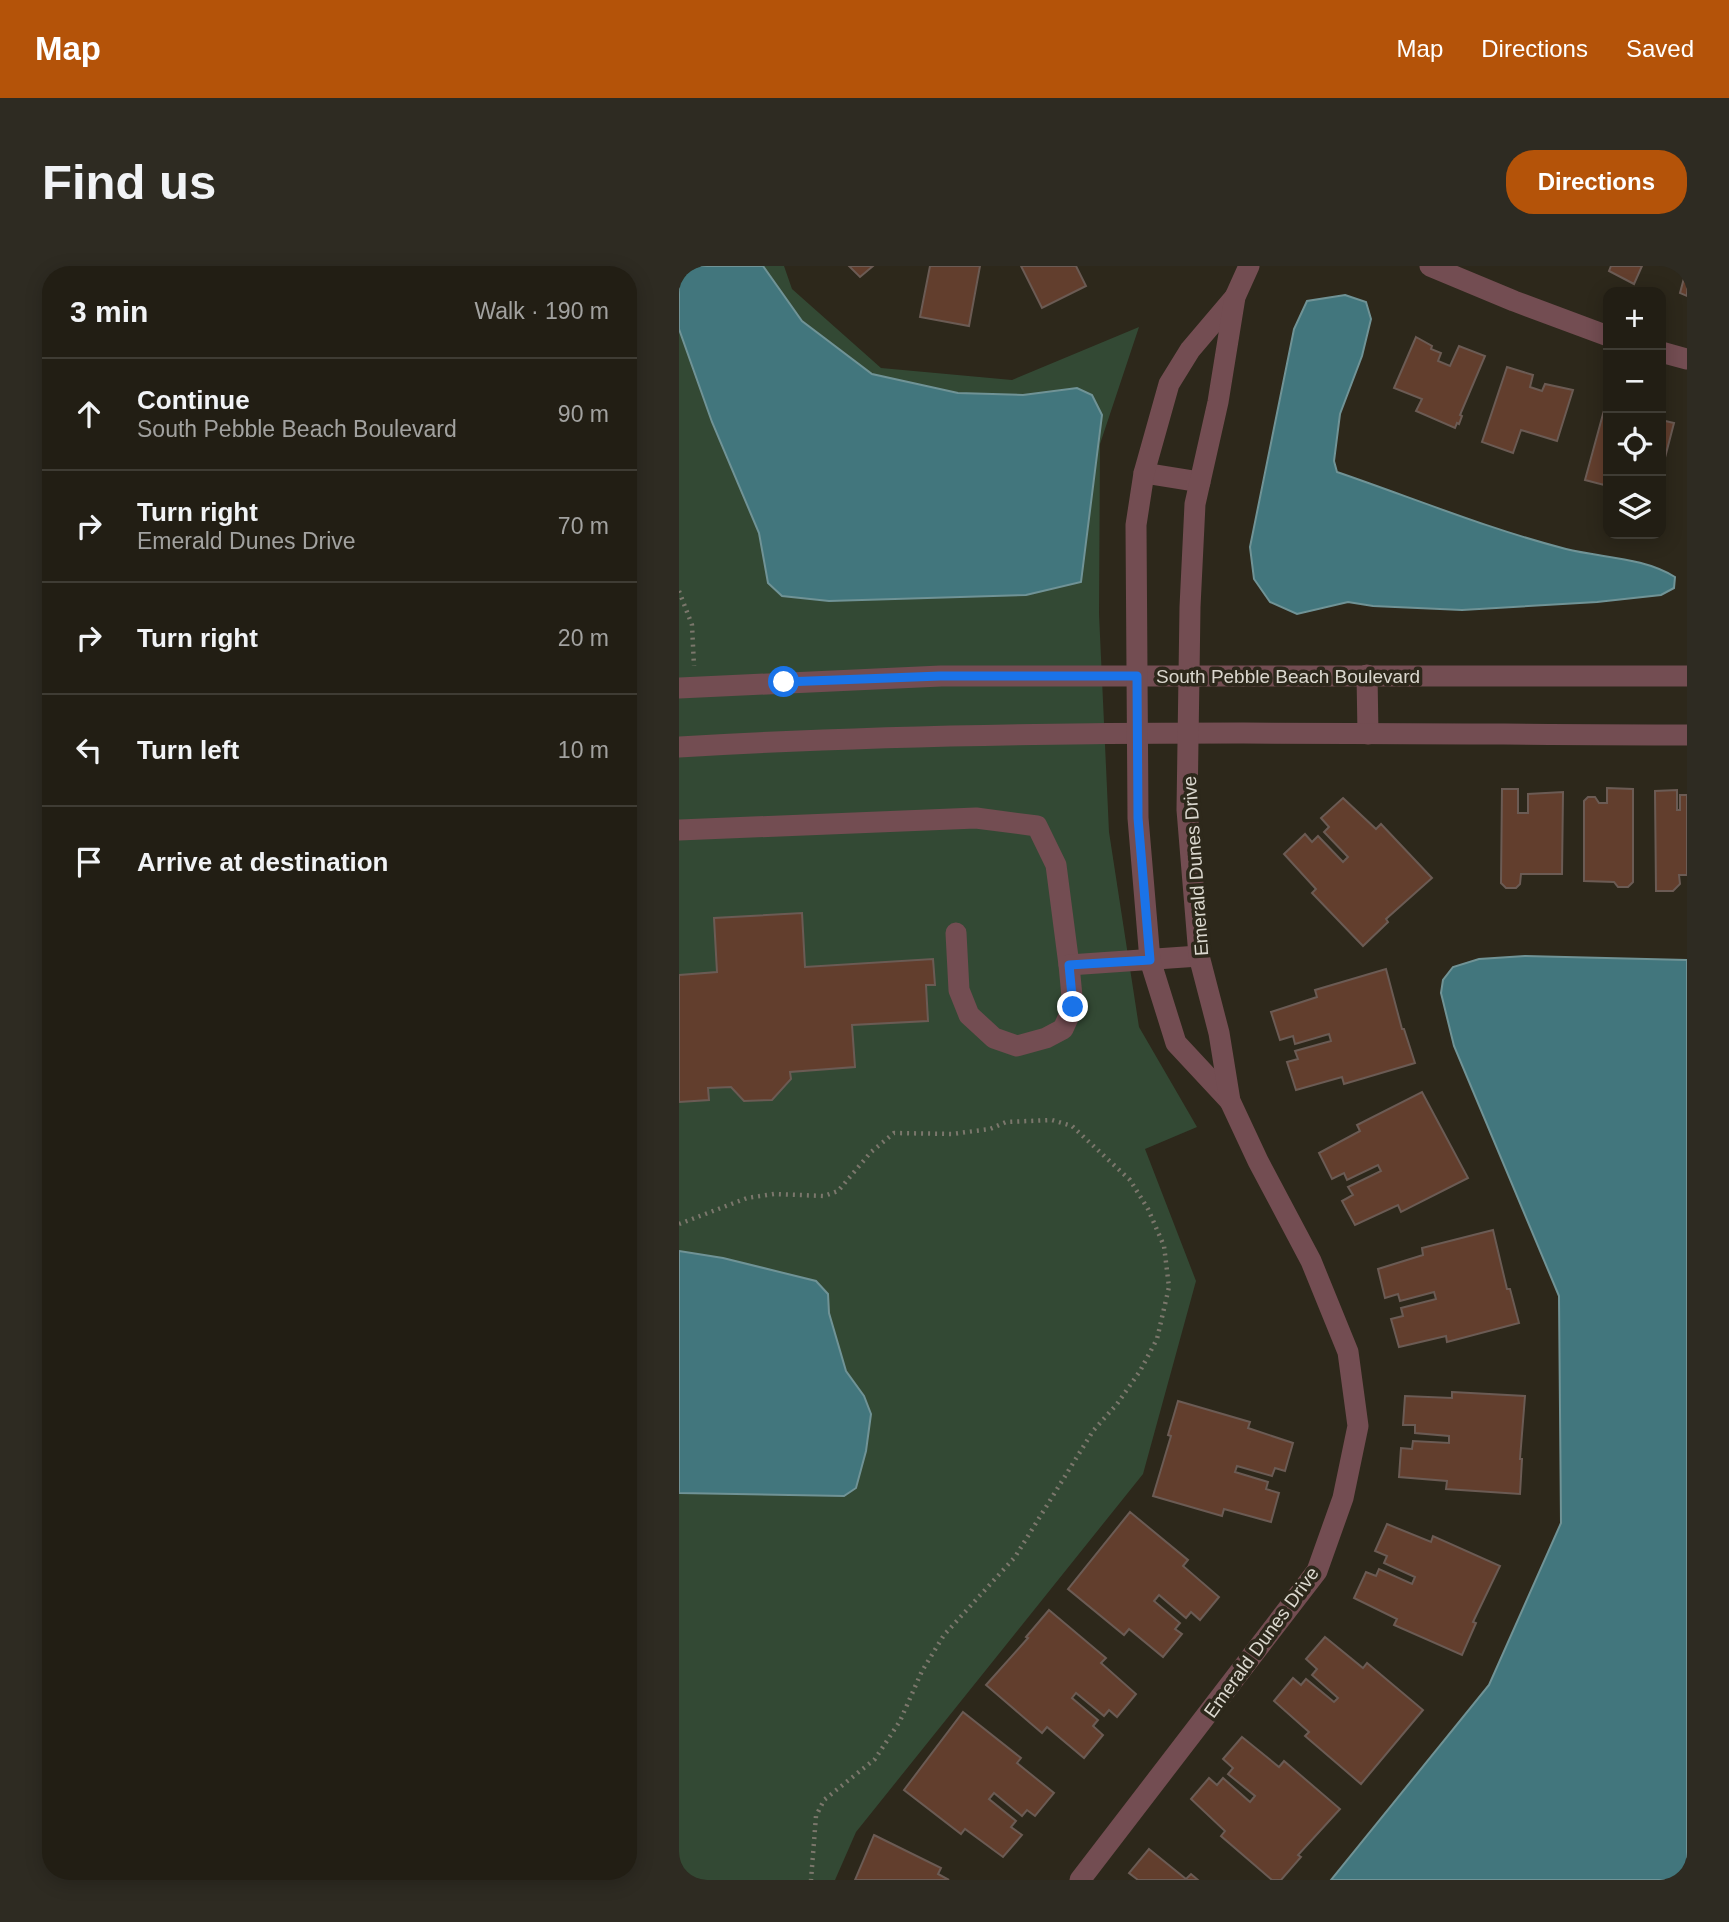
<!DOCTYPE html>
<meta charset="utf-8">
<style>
body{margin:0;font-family:Arial,sans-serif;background:#2e2b22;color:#f1f3f6}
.controls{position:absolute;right:21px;top:21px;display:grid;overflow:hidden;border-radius:14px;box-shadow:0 4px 18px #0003}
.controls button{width:63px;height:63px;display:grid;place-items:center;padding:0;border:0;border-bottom:2px solid #3f3c34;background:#221e14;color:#f1f3f6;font:35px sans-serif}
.stop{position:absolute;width:21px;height:21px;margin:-16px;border:5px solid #1a73e8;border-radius:50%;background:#fff}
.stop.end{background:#1a73e8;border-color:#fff;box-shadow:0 2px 7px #0008}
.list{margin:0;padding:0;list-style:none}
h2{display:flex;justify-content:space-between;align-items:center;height:91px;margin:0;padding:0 28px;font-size:30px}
h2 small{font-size:23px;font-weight:400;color:#a2a2a0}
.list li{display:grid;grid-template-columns:46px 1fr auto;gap:21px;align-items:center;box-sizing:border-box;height:112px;padding:0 28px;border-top:2px solid #3f3c34}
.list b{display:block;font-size:26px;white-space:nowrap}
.list p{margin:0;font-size:23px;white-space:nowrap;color:#a2a2a0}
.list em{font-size:23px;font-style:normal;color:#a2a2a0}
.icon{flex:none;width:38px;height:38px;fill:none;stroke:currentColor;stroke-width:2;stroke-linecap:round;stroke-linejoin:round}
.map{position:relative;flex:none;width:1008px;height:1614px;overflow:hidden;border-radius:28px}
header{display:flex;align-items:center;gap:42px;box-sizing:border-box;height:98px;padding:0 35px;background:#b45309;color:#fff}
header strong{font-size:33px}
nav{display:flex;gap:38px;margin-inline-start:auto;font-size:24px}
.intro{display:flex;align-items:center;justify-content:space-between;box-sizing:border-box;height:168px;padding:0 42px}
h1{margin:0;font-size:49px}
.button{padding:18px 32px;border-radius:28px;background:#b45309;color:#fff;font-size:24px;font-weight:700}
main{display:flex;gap:42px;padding:0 42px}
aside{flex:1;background:#221e14;border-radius:28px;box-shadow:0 4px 18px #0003}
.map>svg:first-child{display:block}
.green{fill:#334934}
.water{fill:#42767d;stroke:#709396;stroke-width:2}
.building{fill:#623e2d;stroke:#6b5b54;stroke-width:2}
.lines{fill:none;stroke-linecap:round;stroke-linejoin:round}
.path{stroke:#7b776c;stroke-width:4.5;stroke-dasharray:2 5;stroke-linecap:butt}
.minor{stroke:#734d52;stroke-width:21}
.route{stroke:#1a73e8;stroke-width:9}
.labels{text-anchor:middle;stroke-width:7;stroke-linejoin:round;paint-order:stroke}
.street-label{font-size:19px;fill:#dbd8cf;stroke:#2d281b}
</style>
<header>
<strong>Map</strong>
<nav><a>Map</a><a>Directions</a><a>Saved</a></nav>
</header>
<div class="intro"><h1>Find us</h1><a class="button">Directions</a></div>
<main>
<aside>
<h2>3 min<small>Walk · 190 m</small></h2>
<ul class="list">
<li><svg class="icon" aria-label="ahead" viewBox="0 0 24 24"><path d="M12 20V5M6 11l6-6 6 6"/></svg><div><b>Continue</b><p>South Pebble Beach Boulevard</p></div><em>90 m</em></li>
<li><svg class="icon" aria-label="right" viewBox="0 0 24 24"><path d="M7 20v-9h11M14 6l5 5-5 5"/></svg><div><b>Turn right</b><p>Emerald Dunes Drive</p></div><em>70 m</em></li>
<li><svg class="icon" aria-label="right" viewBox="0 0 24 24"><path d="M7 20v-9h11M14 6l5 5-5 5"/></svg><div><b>Turn right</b></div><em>20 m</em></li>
<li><svg class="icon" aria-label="left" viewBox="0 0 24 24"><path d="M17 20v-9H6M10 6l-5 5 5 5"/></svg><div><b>Turn left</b></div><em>10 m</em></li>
<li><svg class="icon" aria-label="arrive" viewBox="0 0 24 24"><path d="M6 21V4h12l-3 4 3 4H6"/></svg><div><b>Arrive at destination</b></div></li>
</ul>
</aside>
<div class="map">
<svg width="1008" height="1614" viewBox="0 0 1008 1614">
<rect width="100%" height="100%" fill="#2d281b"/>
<path class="green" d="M0,0H105L113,23L202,102L333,114L460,61L421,178L420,348L430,566L460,761L518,861L466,883L517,1015L464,1208L177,1566L156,1614H0Z"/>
<g class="water">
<path d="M0,0H84L123,55L193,108L279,127L344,129L398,122L413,129L423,149L402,316L347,329L150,335L103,330L89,317L80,267L33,156L0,63Z"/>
<path d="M666,29L687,36L692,53L683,90L661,148L655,195L658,206C734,232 809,263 887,283C923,292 964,291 996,311L995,322L982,329L918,336L783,344L694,340L669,336L618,348L591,336L575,313L571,281L615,63L628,35Z"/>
<path d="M846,690L1008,694V1614H652L810,1419L882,1257L880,1030L775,780L762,727L764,714L774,701L800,693Z"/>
<path d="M0,985L44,992L137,1015L149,1028L150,1047L167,1105L185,1130L192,1148L187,1185L177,1222L165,1230L0,1227Z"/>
</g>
<g class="building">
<path d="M170,0H194L181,11Z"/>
<path d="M251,0H301L290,60L241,51Z"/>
<path d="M342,0H397L407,20L363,42Z"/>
<path d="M932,0H963L955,18L930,5Z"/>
<path d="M1008,1V30L1001,27Z"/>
<path d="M737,71L753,80L752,83L762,87L759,95L771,100L780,80L806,90L781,149L783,150L780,158L778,157L776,162L737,145L743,133L715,122Z"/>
<path d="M828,101L854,109L851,121L863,125L866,118L894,124L878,175L842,164L834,187L803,176Z"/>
<path d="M927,137L929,138V220L906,214Z"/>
<path d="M982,154L995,157L982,207Z"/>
<path d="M928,522L954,523V616L949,621H939L935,616L905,615V535L909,531H916L920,537H928Z"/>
<path d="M823,523H839V547H849V528L884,526L883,608H842L841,618L837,622H827L822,617Z"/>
<path d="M998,524V544H1001V529H1008V609H1000L1001,618L994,625H977L976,525Z"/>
<path d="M664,532L697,563L702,558L753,612L707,653L709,656L684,680L633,627L637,623L605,588L626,568L633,576L639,570L664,596L669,591L645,566L650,561L642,552Z"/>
<path d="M123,647L126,701L254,693L256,719H247L249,755L173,759L176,801L111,806L112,813L93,834L65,835L52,821L29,822L30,834L0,836V709L38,706L35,652Z"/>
<path d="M707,703L723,763H725L736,797L665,818L663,811L617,824L608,796L619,793L616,785L652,775L650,768L616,778L614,770L601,774L592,746L638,731L636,724Z"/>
<path d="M743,826L789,912L722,946L719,939L676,959L663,935L674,929L669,921L702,905L699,899L668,914L665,907L653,913L640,887L681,865L678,859Z"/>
<path d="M814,964L828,1023H831L840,1057L768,1076L767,1070L720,1081L712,1053L724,1050L722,1042L757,1033L755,1026L721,1035L719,1028L706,1032L699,1003L744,989L743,982Z"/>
<path d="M773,1126L846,1130L841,1193H843L841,1228L767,1223L768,1215L720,1211L722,1182L733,1183L734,1175L770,1177V1170L736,1167V1159H724L726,1130L773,1132Z"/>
<path d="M499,1135L571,1156L569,1162L614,1177L606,1205L596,1202L593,1210L558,1200L556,1206L589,1216L587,1223L600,1227L592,1256L545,1243L543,1250L474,1230L492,1170L489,1169Z"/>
<path d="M451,1246L509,1294L504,1300L540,1331L521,1354L512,1346L507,1352L480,1329L475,1335L501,1357L496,1363L503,1368L484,1391L450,1363L445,1369L389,1323Z"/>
<path d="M708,1258L752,1276L754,1270L821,1300L794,1356L797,1357L783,1389L715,1359L718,1353L675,1332L687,1306L697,1310L700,1303L733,1318L736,1311L705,1297L708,1290L696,1285Z"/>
<path d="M370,1344L427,1392L422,1397L457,1428L438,1451L430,1444L425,1450L397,1427L393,1432L419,1454L414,1460L424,1469L405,1492L368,1461L363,1467L307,1419L349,1372L347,1371Z"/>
<path d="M646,1371L684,1402L688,1397L744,1444L682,1518L626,1470L630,1466L595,1435L614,1412L622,1419L627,1413L655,1436L659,1432L633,1409L638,1403L627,1393Z"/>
<path d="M284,1446L342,1492L338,1497L375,1527L356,1550L348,1544L343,1550L315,1527L310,1533L337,1555L332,1561L343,1569L324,1591L286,1563L282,1568L225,1524Z"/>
<path d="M563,1471L600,1501L605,1495L661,1543L619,1589L622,1591L602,1614H593L542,1570L546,1565L512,1533L530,1512L538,1519L544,1512L571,1536L576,1530L549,1508L554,1502L544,1493Z"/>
<path d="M195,1569L262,1602L259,1608L270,1614H176Z"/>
<path d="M470,1583L507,1613L512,1608L519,1614H459L450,1607Z"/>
</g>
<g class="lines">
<g class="path">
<path d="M0,325L13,359L15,400"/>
<path d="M0,958L68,932L95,928L145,930L159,925L192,886L215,867L273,868L311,863L327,856L373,854L393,860L451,914L469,943L485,980L490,1021L478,1073L461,1105L438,1138L414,1165L336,1291L265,1369L243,1405L221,1455L196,1493L145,1534L137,1550L132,1614"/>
</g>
<g class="minor">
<path d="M751,0L835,35L929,70"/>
<path d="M982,86L1008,93"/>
<path d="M465,207L521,216"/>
<path d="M688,409L689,468"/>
<path d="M0,422L262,410H1008"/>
<path d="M0,481C336,461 672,468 1008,469"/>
<path d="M0,564L297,552L358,560L377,599L390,699L394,741L384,763L367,772L338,780L315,772L290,749L280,724L277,667"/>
<path d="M390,699L520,690"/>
<path d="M551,835L497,777L471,694L459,552L457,259L465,207L490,118L511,84L556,31"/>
<path d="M401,1614L638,1305L664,1232L679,1160L669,1086L632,995L579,895L551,835L540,767L520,690L508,544L511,341L516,238L539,136L556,31L570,0"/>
</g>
</g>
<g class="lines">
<path class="route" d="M105,416L261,410H458L459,552L471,694L390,699L394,741"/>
</g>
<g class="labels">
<g class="street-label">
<text x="609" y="417">South Pebble Beach Boulevard</text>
<text transform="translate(516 600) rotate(-94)" y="7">Emerald Dunes Drive</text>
<text transform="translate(582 1376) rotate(-54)" y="7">Emerald Dunes Drive</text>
</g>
</g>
</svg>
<div class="controls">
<button>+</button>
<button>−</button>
<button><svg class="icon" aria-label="locate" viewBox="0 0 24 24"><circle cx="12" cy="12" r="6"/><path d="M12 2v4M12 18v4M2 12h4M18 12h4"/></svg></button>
<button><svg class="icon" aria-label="layers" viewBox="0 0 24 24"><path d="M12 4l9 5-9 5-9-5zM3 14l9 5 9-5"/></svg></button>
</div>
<div class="stop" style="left:105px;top:416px"></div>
<div class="stop end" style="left:394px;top:741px"></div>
</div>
</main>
